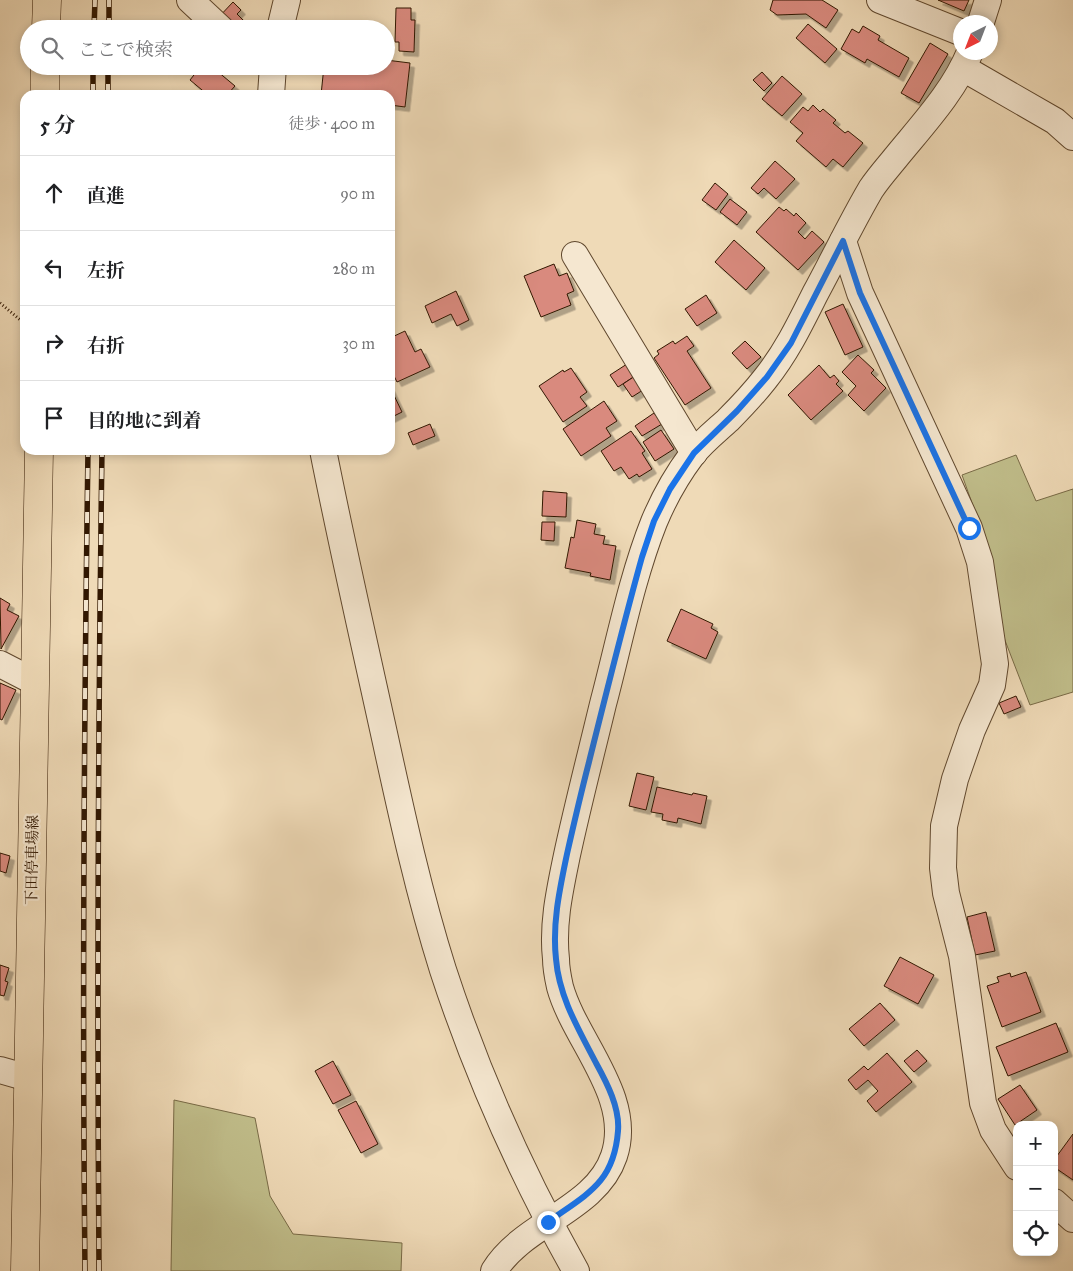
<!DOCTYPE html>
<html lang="ja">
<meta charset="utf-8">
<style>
body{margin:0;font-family:"IM FELL Great Primer","Noto Serif JP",serif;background:#f2f2f2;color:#202124}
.controls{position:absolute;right:15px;bottom:15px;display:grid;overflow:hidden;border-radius:10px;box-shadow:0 2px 8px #0003}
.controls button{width:45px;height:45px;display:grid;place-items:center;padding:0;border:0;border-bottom:1px solid #e0e0e0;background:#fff;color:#202124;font:25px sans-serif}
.compass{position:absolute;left:953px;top:15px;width:45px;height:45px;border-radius:50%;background:#fff;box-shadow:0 2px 8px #0003;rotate:222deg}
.stop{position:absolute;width:15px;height:15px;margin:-11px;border:4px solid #1a73e8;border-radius:50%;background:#fff}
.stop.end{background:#1a73e8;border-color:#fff;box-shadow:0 1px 5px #0008}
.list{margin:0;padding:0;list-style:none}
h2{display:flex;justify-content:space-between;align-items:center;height:65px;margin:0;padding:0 20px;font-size:21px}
h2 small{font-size:16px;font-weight:400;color:#757577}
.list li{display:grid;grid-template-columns:32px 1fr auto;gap:15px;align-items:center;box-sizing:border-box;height:75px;padding:0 20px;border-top:1px solid #e0e0e0}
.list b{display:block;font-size:19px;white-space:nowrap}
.list em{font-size:16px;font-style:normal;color:#757577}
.icon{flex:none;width:28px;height:28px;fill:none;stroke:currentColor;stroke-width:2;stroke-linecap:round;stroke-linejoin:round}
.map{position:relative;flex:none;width:1073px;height:1271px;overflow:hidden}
.search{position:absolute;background:#fff;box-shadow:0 2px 8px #0003;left:20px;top:20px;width:375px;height:55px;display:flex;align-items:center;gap:12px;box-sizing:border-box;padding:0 18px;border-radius:28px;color:#757577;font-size:19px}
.panel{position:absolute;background:#fff;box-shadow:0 2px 8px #0003;left:20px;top:90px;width:375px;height:365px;border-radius:15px}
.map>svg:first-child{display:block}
.green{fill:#c0bd8a;stroke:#786a46}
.building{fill:#d98a7e;stroke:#311701;filter:url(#shadow)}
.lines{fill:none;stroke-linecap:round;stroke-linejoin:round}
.minor-casing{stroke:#60482e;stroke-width:28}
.major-casing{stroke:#311701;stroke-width:29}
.path{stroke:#311701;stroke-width:3;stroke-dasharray:1 2.5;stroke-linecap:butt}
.minor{stroke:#f5e7d0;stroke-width:26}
.major{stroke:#efdab7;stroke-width:28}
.rail-casing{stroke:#311701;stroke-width:5.5}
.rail{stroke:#f5e7d0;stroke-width:4;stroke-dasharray:11;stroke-linecap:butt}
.route{stroke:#1a73e8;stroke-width:6}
.labels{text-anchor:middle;stroke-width:4.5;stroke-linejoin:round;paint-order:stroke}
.street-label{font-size:15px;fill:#311701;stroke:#f5e7d0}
</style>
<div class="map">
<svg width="1073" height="1271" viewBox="0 0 1073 1271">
<defs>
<filter id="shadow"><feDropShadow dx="4.5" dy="4.5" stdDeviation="0" flood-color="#0004"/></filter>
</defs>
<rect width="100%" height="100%" fill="#efdab7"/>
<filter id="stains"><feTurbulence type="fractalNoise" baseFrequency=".004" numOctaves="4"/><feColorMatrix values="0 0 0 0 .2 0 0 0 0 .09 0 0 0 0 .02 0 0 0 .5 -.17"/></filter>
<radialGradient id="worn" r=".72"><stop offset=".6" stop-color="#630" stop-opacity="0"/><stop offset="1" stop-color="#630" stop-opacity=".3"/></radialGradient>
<g class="green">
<path d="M1016,455L1036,501L1073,489V692L1030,705L994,612L992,559L962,475Z"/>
<path d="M174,1100L255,1118L270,1196L293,1234L402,1243L401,1271H171Z"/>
</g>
<g class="building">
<path d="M773,0H822L838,10L826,28L806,14L777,15L770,10Z"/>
<path d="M938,0H969L964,11Z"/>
<path d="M233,2L241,10L237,14L252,29H228L217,19Z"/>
<path d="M396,8H411V20H415L414,52L399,51V42H395Z"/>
<path d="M808,24L837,49L825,63L796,38Z"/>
<path d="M863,26L880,36L878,40L909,58L899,77L867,59L865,63L841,49L852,29L859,33Z"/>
<path d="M930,43L948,54L919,103L901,93Z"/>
<path d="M386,60L410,63L405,107L390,105V95H321L324,66H386Z"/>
<path d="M201,66H211L235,86L227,95H208L190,80Z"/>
<path d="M762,72L772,83L764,91L753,80Z"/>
<path d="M782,76L802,94L782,116L762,99Z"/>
<path d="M813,105L820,112L823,109L836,120L833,123L845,133L848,131L863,143L843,167L833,159L826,167L796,141L803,133L790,122L803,107L808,111Z"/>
<path d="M775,161L795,179L776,199L764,188L758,194L751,188Z"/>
<path d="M715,183L728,194L716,210L702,200Z"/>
<path d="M730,199L747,212L737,225L720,212Z"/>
<path d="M779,207L784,211L786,209L794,216L796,213L806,223L798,232L805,239L812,231L824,242L798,270L756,232Z"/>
<path d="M734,240L765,268L746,290L715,262Z"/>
<path d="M554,264L559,276L567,273L574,291L567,294L571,305L541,317L524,276Z"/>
<path d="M456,291L469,320L457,326L451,314L432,323L425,306Z"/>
<path d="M706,295L717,313L697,326L685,309Z"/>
<path d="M843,304L863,347L845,355L825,312Z"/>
<path d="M405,331L415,352L421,349L430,367L397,382L390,368V338Z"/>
<path d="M687,336L694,346L687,351L711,388L685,405L654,358L659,354L657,351L673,341L675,344Z"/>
<path d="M745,341L761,357L747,369L732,353Z"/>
<path d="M858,355L874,370L871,373L886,388L864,411L848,395L856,386L842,372Z"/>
<path d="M627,364L635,376L618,387L610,375Z"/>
<path d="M819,365L830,378L834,375L839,381L836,384L843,391L811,420L788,395Z"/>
<path d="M571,368L587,392L580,397L587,406L563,422L539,386L563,370L564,372Z"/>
<path d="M635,376L643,390L632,397L623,384Z"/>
<path d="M390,387L402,412L390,418Z"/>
<path d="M604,401L617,421L606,428L611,436L581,456L563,429Z"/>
<path d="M654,413L662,424L642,436L635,426Z"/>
<path d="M430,424L435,436L413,445L408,433Z"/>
<path d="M661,430L674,449L655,461L643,442Z"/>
<path d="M631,431L645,451L642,453L652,469L639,477L637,474L629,479L621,467L614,471L601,451Z"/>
<path d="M543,491L567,493L566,517L542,516Z"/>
<path d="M577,520L596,524L594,534L605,536L603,544L616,546L610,580L590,576L591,573L565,568L571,537L574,538Z"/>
<path d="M542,522H555L554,541L541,540Z"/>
<path d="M0,598L10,604L7,610L19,616L1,649Z"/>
<path d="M681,609L713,624L711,628L718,632L706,659L667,641Z"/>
<path d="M0,683L16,690L2,720L0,719Z"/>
<path d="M1016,696L1021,707L1004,714L999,703Z"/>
<path d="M637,773L654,777L646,810L629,806Z"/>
<path d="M657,787L692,795L693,793L707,796L701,824L678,818L677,823L662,820L663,814L651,812Z"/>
<path d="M0,853L10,856L6,873L0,871Z"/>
<path d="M986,912L995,951L975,955L967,917Z"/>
<path d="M900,957L934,975L918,1004L884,986Z"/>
<path d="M0,965L9,968L5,981L8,982L4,996L0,995Z"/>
<path d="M1026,972L1041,1012L1002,1027L987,986L999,982L997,977L1010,973L1011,977Z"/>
<path d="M880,1003L895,1020L864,1046L849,1029Z"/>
<path d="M1056,1023L1068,1052L1008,1076L996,1047Z"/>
<path d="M917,1050L927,1061L914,1072L904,1061Z"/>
<path d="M887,1053L912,1082L876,1112L867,1101L878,1091L868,1080L856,1090L848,1080L864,1066L868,1070Z"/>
<path d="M333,1061L351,1095L333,1104L315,1071Z"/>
<path d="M1020,1085L1037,1110L1015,1125L998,1099Z"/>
<path d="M356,1101L378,1144L361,1153L338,1110Z"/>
<path d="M1073,1134V1180L1054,1167V1160Z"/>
</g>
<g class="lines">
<defs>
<g id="minor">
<path d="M190,0L221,29"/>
<path d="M880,0L960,32"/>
<path d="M981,22L988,0"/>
<path d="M280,29L287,0"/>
<path d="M963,68L1055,121L1073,137"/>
<path d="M271,95L273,66"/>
<path d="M843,241L860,293L969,528L980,562L995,664L992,685L972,730L955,779L944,826L943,868L946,893L962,956L983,1103L993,1130L1017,1167"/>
<path d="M575,255L694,453"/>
<path d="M323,450C342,546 364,642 385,738C402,816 419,894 443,970C477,1074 522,1175 576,1271"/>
<path d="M0,664L35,682"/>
<path d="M0,1070L28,1078"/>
<path d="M1054,1202L1073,1219"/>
<path d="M494,1271C523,1223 596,1210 614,1156C634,1097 575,1041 560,987C558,978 556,968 556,959C552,924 560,889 567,855C578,804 591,754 603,704C619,644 631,580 654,522C664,498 677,475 692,455C702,442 716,431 728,420C741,407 754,393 765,379C786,353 800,324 815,294C834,259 851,223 871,189C879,177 889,166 897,156C924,123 954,91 970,52"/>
</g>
<g id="major">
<path d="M46,29L47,0"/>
<path d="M45,95V66"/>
<path d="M25,1271L39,450"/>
</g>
</defs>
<use href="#minor" class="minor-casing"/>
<use href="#major" class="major-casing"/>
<path class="path" d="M0,303L25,324"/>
<use href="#minor" class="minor"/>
<use href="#major" class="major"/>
<defs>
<g id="rail">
<path d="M94,29L95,0"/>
<path d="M109,29V0"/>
<path d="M93,95V66"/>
<path d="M108,95V66"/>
<path d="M85,1271C82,997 84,724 88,450"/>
<path d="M99,1271C97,997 98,724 102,450"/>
</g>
</defs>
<use href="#rail" class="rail-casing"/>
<use href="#rail" class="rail"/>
</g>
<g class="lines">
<path class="route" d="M548,1222C587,1194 614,1183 618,1131C620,1108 607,1083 596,1063C579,1030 559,997 556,959C552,923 560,888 567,854C574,823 581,793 589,762C606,694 623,625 642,557L654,521L670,489L694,453L737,411L767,377L791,343L843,241L860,293L969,528"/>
</g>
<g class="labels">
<g class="street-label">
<text transform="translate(32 860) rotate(-89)" y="5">下田停車場線</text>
</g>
</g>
<rect width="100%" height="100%" filter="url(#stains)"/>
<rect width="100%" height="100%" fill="url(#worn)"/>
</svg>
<div class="controls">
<button>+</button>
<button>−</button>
<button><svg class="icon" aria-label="locate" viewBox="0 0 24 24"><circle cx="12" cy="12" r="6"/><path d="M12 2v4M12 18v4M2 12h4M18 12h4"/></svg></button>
</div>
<svg class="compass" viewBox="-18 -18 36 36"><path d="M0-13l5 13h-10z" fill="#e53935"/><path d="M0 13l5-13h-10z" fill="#757577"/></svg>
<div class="stop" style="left:969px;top:528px"></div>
<div class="stop end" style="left:548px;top:1222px"></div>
<div class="search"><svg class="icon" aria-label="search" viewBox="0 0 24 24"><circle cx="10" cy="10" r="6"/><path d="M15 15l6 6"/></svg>ここで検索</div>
<section class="panel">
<h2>5 分<small>徒歩 · 400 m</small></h2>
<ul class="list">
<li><svg class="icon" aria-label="ahead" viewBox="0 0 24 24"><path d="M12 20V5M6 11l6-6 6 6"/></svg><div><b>直進</b></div><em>90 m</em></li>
<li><svg class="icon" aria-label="left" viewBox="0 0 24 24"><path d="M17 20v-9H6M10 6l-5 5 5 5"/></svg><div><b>左折</b></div><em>280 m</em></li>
<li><svg class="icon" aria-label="right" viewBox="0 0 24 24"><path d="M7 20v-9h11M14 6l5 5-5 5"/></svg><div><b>右折</b></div><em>30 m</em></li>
<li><svg class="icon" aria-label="arrive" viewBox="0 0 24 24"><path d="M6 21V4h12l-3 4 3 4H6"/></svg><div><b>目的地に到着</b></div></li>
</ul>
</section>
</div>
